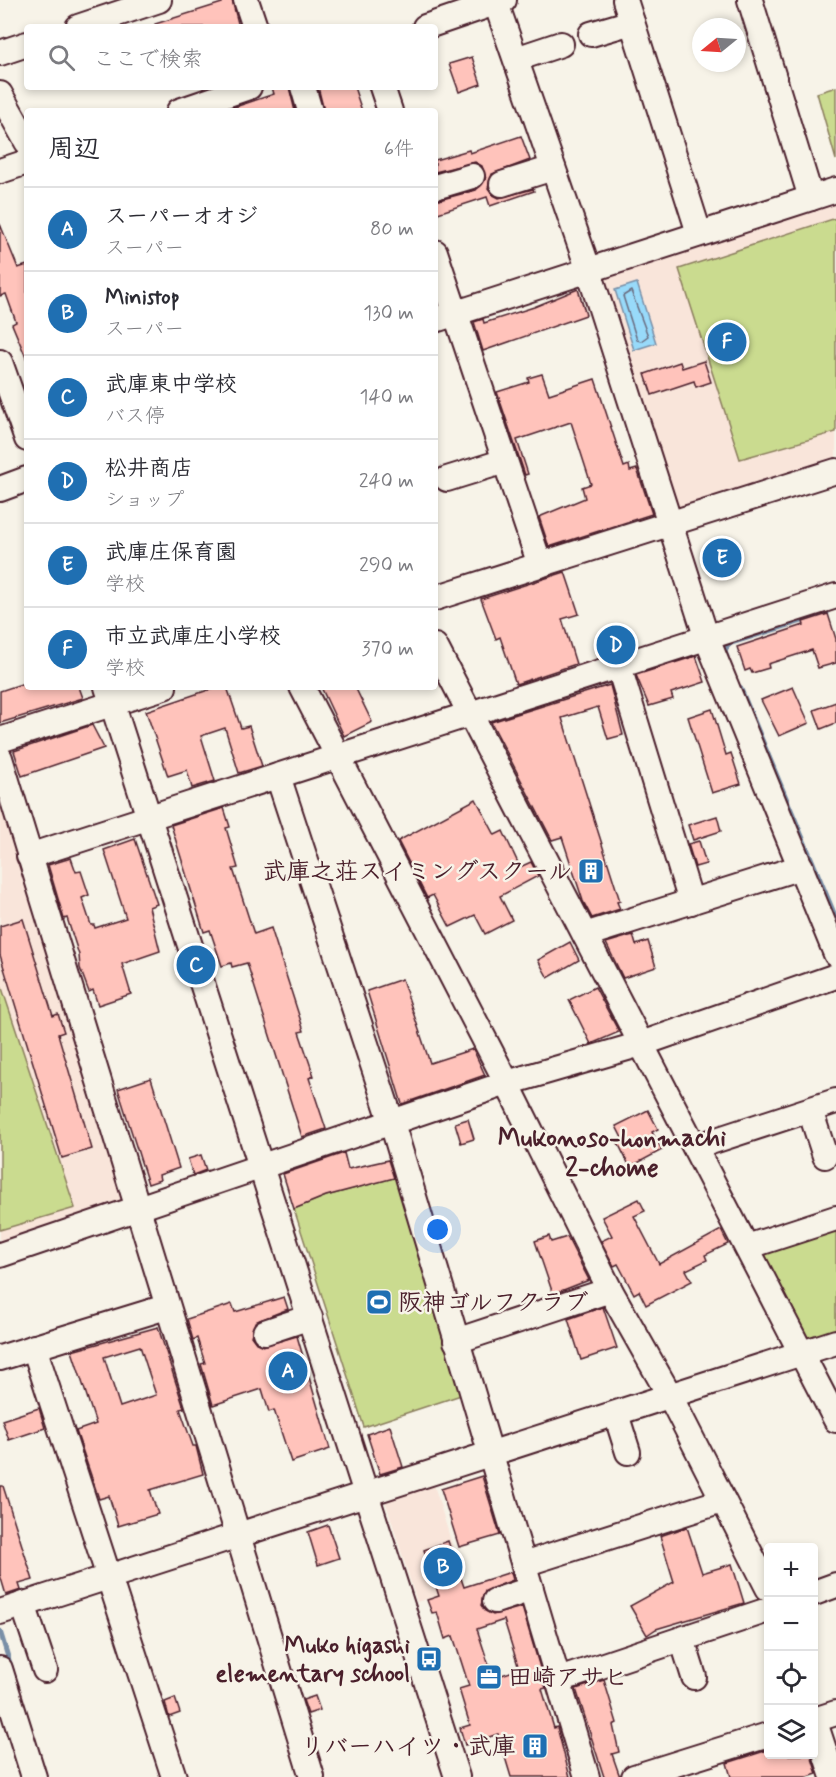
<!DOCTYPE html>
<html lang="ja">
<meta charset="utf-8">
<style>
body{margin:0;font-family:Mynerve,"Klee One",sans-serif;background:#f2f2f3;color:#2b2b33}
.controls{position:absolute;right:18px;bottom:18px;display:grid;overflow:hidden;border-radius:6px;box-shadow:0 3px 9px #0003}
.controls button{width:54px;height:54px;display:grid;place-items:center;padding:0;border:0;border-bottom:2px solid #e1e1e2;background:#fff;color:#2b2b33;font:30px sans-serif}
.compass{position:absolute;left:692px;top:18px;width:54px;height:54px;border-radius:50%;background:#fff;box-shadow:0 3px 9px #0003;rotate:252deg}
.you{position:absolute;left:438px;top:1230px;width:21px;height:21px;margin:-15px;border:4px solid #fff;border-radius:50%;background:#1a73e8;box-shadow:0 0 0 9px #1a73e833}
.badge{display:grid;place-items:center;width:39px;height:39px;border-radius:50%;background:#1f6fb2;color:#fff;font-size:20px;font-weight:700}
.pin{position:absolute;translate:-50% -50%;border:3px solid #fff;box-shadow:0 2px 6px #0006}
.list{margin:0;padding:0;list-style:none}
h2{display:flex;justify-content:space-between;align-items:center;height:78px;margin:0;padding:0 24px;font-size:26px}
h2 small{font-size:20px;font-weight:400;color:#7c7c81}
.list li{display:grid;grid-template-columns:39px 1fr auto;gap:18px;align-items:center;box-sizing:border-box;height:84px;padding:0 24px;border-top:2px solid #e1e1e2}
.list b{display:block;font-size:22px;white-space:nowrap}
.list p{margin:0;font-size:20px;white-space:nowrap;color:#7c7c81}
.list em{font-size:20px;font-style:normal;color:#7c7c81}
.icon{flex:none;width:33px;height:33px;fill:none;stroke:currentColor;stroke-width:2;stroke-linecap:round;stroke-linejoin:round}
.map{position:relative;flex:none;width:836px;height:1777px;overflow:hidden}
.search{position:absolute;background:#fff;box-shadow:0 3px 9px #0003;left:24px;top:24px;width:414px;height:66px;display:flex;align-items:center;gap:15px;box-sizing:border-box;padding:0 21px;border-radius:6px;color:#7c7c81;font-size:22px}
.panel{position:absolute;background:#fff;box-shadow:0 3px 9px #0003;left:24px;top:108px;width:414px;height:582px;border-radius:6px}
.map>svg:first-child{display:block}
.built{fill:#f9e5da}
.green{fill:#cadb8f;stroke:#8a7d5d;stroke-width:1.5}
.water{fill:#98dafa;stroke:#798fa7;stroke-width:1.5}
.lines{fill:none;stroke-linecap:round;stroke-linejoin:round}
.shore{stroke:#696a7e;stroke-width:1.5}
.stream{stroke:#798fa7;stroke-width:5}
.building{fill:#ffc3bb;stroke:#4a1f2b;stroke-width:1.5;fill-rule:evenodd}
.minor-casing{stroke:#4a1f2b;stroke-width:28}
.minor{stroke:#f7f3e8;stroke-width:24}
.labels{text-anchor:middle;stroke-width:5;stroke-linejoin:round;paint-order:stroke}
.poi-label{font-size:24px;font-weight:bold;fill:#4a1f2b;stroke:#f7f3e8;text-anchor:end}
.neighbourhood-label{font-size:26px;font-weight:bold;fill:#4a1f2b;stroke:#f7f3e8}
</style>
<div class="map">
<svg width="836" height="1777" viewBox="0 0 836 1777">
<rect width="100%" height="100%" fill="#f7f3e8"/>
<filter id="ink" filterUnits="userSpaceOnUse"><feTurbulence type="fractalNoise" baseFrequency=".0167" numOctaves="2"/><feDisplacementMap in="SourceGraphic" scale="12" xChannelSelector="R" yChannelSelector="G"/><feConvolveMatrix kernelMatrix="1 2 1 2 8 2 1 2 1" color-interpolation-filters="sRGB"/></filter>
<g filter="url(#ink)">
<g class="built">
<path d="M836,201V463L682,511L674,507L600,276Z"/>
<path d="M0,773L126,1199L0,1242Z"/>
<path d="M434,1485L465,1587L417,1602L385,1500Z"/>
</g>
<g class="green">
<path d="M836,87V160L817,93Z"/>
<path d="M836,218V432L740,459L679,269Z"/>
<path d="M0,982L75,1208L0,1230Z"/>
<path d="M397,1177L461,1395L364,1427L294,1209L326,1196Z"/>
<path d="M836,1224V1334L812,1342L801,1337L760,1254Z"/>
</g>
<path class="water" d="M637,283L656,343L634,350L615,290Z"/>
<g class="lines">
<path class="shore" d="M631,291L648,336L641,341L637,340L623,296Z"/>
<g class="stream">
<path d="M727,657L725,652L728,644L827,613"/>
<path d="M740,687L836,918"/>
<path d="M0,1631L12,1670"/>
</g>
</g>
<g class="building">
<path d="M221,0H232L239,27H155V24L222,3Z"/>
<path d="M472,57L481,84L459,92L449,64Z"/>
<path d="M272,87H289L295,111H230L229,109L274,94Z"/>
<path d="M318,87H354L362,111H324Z"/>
<path d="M521,136L530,160L492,174L488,188L493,195L499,198L533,189L534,191L490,206L487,197L435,214V201L476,190L486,179L482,166L475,162L435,172V160L469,150L470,153Z"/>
<path d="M0,224L18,268L27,265V360L12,324L16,322L6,294L0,296Z"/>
<path d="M578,289L586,315L483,351L474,322L483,319L484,323L534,307Z"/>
<path d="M704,361L711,382L696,387L694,381L652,395L645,374L680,362L682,368Z"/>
<path d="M542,374L549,394L595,379L624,467L629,465L630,471L637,469L652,514L549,547L539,517L585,498L582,487L591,484L571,422L517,440L528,474L525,475L497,392L529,382L528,378Z"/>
<path d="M565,572L579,614L562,619L576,664L516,684L500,637L496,639L481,599Z"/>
<path d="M828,614L836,639V663L818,668L812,650L768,664L769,668L752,673L750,669L745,671L737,647L804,625L803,622Z"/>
<path d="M696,656L705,682L671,693L673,699L649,706L636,675Z"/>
<path d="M27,682V687H79L83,698L0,723V691Z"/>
<path d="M610,685L623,735L608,739L598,707L562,718L620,901L617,902L620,909L592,918L583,901L562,837L552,840L491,722Z"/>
<path d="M217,687H227L241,728L249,726L262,766L239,773L225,728L201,736L215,781L192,788L187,770L168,776L146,711Z"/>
<path d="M321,687H355L372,722L344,736Z"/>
<path d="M793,687L809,723L779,736L761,700Z"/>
<path d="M836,702V723L821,729L814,710Z"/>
<path d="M712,709L726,755L731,753L741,784L712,793L688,717Z"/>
<path d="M92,725L104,748L22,776L14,751Z"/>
<path d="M476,799L495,835L503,831L520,867L531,862L538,876L500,896L512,920L485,934L475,915L450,927L433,895L427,898L398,841Z"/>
<path d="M224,808L230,827L226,828L238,868L233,869L254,934L271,928L304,1031L299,1032L314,1076L309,1078L326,1129L302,1137L247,963L232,967L231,963L222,966L210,930L204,932L171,825Z"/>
<path d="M717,816L721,831L693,840L688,825Z"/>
<path d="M135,839L157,904L149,907L160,951L122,964L131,994L98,1005L93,990L89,992L80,968L79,955L67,918L64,919L48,865L71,858L76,872L81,871L89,895L82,898L91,925H94L95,928L126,918L104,850Z"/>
<path d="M699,841L706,864L695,867L688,844Z"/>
<path d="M23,919L53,1016L58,1014L64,1032L58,1034L92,1149L62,1158L0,955V926Z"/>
<path d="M633,935L636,945L648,941L656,967L623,978L606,943Z"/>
<path d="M570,942L579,960L548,978L538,960Z"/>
<path d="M402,979L430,1063L473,1049L485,1075L402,1104L367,991Z"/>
<path d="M595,987L619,1032L591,1044L569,1000Z"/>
<path d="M151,1078L179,1168L159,1175L160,1180L148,1184L118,1089Z"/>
<path d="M648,1110L658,1129L652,1132L662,1150L630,1167L617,1141L622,1138L616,1126Z"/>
<path d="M468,1119L474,1139L461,1143L455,1123Z"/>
<path d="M344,1153L348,1169L388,1160L394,1178L326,1196L294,1209L283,1174Z"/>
<path d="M201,1155L206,1170L193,1175L188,1159Z"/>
<path d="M639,1199L645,1211L634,1216L659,1264L721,1230L728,1244L705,1255L707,1260L686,1270L692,1281L646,1305L639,1291L634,1294L618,1264L614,1266L601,1241L612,1236L602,1217Z"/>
<path d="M549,1236L551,1242L567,1237L589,1280L553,1294L535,1241Z"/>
<path d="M284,1297L288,1309L255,1322L251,1336L256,1343L263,1346L297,1336L330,1449L291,1462L274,1410L269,1412L262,1389L213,1405L201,1364L205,1363L197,1338L193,1340L187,1319L232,1304L235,1312Z"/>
<path d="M603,1307L617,1348L581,1360L568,1319Z"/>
<path d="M158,1327L184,1408L180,1409L193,1446H196L203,1474L150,1490L158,1514L118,1526L109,1496L99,1499L76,1431L96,1424L72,1351ZM140,1346L156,1395L120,1407L104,1357Z"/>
<path d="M39,1408L45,1428L9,1440L2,1420Z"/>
<path d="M390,1426L403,1467L380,1474L367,1434Z"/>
<path d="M482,1476L500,1535L459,1547L441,1489Z"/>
<path d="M0,1486H3L33,1580L19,1584L21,1590L6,1595L0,1575Z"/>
<path d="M328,1525L339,1558L318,1565L308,1532Z"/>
<path d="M687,1527L702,1573L732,1564L744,1603L656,1629L647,1635L630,1606L674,1582L660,1536Z"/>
<path d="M448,1541L464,1587L511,1572L513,1580L485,1591L481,1605L485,1611L493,1615L522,1607L546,1688L542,1689L554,1728L557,1727L570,1777H511L498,1734L465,1745L460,1728L470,1725L459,1689L469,1686L453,1636L445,1639L437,1612L432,1613L427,1600L439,1596L424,1550ZM504,1620L519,1669L493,1678L477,1629Z"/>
<path d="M604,1680L617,1723L613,1725L619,1752L612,1754L620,1777H604L576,1689Z"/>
<path d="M315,1696L320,1710L308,1714L303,1700Z"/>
<path d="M175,1698L180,1713L169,1717L165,1702Z"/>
<path d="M768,1750V1755H811L817,1774L808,1777H731L727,1763Z"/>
</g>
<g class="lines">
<defs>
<g id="minor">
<path d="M246,0L255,27"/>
<path d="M625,0L699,233"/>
<path d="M750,0L811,198"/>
<path d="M496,3L588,268L707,639L836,954"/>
<path d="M78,27L159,0"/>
<path d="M425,27L504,0"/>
<path d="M591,34L632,22"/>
<path d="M0,53L27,44"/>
<path d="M516,59L561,44"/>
<path d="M303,87L310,111"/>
<path d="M382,87L390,111"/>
<path d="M0,94L27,142"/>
<path d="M179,111L249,87"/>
<path d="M0,171L27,162"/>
<path d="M502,184L553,168"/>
<path d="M435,187L472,176"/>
<path d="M435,252L540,565"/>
<path d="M435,320L836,190"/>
<path d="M0,362L27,439"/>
<path d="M447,479L505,461"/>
<path d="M0,489L27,479"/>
<path d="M435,598L836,471"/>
<path d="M435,646L836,1420"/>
<path d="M619,667L691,902"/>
<path d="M107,687L457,1777"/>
<path d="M302,687L507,1083L610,1290L670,1396L768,1588"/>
<path d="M0,740L164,687"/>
<path d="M0,758L312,1777"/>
<path d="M278,776L392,1123L587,1777"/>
<path d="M29,856L836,596"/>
<path d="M585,935L801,867"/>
<path d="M810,1110L825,1156"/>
<path d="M695,1147L836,1101"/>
<path d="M747,1247L836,1218"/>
<path d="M0,1255L507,1083L641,1044L836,976"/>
<path d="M265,1332L310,1317"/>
<path d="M456,1341L610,1290"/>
<path d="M34,1347L174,1777"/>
<path d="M0,1358L166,1307"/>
<path d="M616,1414L628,1452"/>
<path d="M524,1564L722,1501"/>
<path d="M814,1593L836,1585"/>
<path d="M495,1601L531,1589"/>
<path d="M23,1604L45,1670"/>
<path d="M0,1612L836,1342"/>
<path d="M682,1639L694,1677"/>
<path d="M0,1669L34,1777"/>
<path d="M559,1680L768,1610"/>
<path d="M814,1719L833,1777"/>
<path d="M814,1720L836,1713"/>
<path d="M634,1777L768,1735"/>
</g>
</defs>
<use href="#minor" class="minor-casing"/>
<use href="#minor" class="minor"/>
</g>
</g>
<defs>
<symbol id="building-square" viewBox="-11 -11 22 22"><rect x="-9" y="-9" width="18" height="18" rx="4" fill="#1f6fb2" stroke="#f7f3e8"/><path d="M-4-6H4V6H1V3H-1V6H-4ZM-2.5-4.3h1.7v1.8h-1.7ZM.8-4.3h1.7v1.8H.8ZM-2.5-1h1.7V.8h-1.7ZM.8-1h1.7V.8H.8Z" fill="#fff"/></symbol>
<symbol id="stadium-square" viewBox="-11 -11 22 22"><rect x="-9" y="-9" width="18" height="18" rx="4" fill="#1f6fb2" stroke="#f7f3e8"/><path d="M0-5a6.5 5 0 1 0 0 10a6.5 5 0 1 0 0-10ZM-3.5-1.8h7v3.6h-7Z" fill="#fff"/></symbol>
<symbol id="bus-square" viewBox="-11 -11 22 22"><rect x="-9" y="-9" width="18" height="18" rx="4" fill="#1f6fb2" stroke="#f7f3e8"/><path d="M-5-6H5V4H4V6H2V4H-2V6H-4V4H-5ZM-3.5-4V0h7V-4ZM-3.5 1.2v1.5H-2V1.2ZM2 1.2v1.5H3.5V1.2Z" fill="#fff"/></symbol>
<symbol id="office-square" viewBox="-11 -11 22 22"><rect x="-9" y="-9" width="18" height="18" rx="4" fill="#1f6fb2" stroke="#f7f3e8"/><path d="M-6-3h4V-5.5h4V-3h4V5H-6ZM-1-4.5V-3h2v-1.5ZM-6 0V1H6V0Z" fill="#fff"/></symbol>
</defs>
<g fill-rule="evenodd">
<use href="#building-square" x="576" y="856" width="30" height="30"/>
<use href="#stadium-square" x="364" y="1287" width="30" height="30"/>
<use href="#bus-square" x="414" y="1644" width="30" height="30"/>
<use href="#office-square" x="474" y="1662" width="30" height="30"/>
<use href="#building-square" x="520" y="1731" width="30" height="30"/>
</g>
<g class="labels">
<g class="poi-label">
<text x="572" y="879">武庫之荘スイミングスクール</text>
<text x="398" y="1310" text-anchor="start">阪神ゴルフクラブ</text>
<text x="410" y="1653">Muko higashi<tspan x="410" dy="28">elementary school</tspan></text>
<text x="508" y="1685" text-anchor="start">田崎アサヒ</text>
<text x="516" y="1754">リバーハイツ・武庫</text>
</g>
<g class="neighbourhood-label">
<text x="612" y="1146">Mukonoso-honmachi<tspan x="612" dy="30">2-chome</tspan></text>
</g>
</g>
</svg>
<div class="controls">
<button>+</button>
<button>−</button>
<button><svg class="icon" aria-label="locate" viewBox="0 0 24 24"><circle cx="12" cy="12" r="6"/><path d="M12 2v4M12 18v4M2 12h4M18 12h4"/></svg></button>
<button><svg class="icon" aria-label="layers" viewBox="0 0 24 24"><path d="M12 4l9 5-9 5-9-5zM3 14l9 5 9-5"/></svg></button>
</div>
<svg class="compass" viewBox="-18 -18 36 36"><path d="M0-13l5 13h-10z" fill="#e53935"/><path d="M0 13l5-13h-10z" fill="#7c7c81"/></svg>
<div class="you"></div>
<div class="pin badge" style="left:288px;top:1371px">A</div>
<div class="pin badge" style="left:443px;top:1567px">B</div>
<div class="pin badge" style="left:196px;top:965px">C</div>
<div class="pin badge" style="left:616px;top:645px">D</div>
<div class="pin badge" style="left:722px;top:558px">E</div>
<div class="pin badge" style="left:727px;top:342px">F</div>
<div class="search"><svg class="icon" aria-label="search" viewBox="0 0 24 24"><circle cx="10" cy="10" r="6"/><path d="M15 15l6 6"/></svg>ここで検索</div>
<section class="panel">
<h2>周辺<small>6件</small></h2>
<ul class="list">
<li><span class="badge">A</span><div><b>スーパーオオジ</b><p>スーパー</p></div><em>80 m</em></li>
<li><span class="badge">B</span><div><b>Ministop</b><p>スーパー</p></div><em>130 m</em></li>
<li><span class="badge">C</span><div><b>武庫東中学校</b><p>バス停</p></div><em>140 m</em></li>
<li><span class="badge">D</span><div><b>松井商店</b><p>ショップ</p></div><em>240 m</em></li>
<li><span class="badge">E</span><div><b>武庫庄保育園</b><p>学校</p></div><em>290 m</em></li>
<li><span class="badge">F</span><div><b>市立武庫庄小学校</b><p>学校</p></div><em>370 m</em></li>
</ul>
</section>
</div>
